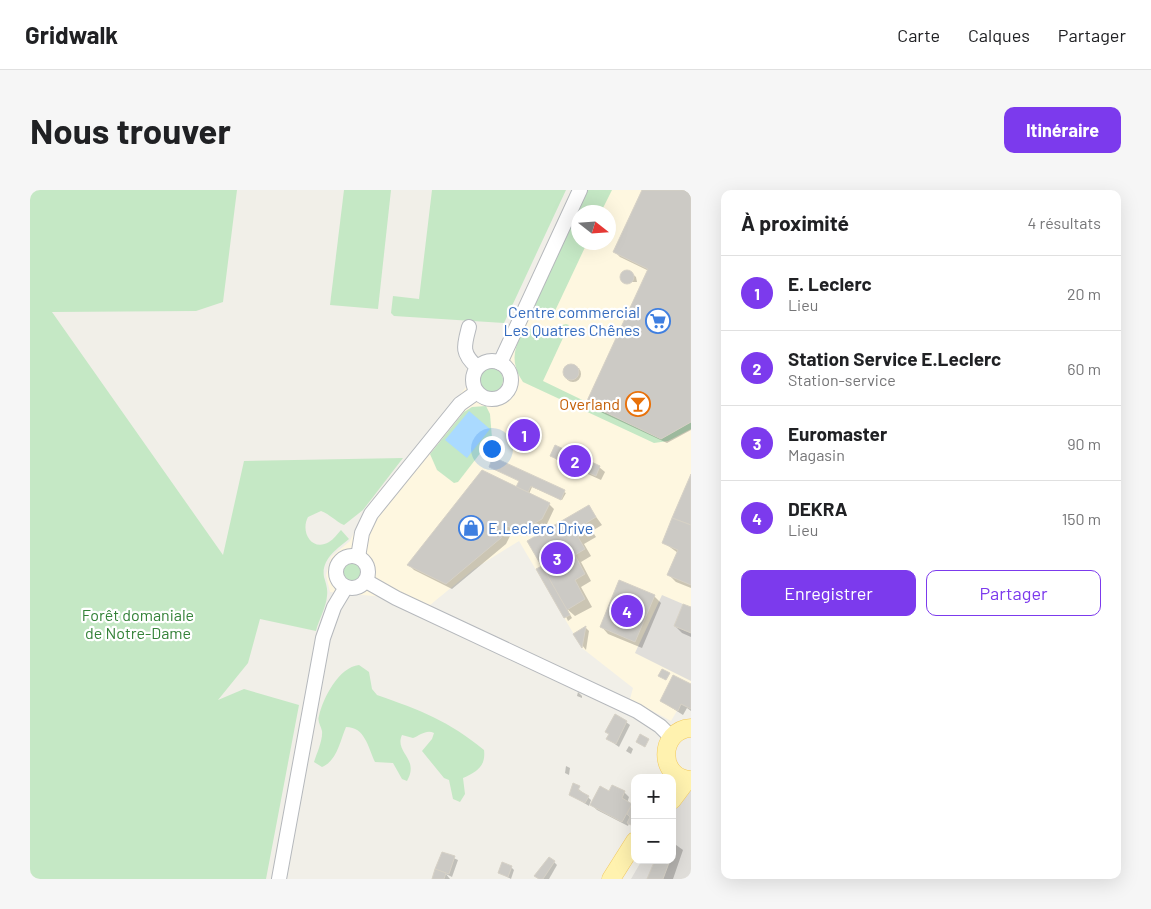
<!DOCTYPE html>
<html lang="fr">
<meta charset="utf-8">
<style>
body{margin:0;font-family:Barlow,sans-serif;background:#f6f6f6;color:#202124}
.controls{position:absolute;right:15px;bottom:15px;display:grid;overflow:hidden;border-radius:10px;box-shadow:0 5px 20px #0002}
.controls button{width:45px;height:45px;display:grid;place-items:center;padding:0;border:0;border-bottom:1px solid #e0e0e0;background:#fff;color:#202124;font:25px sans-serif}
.compass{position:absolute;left:541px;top:15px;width:45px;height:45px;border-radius:50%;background:#fff;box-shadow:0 5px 20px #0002;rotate:107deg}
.you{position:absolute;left:461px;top:258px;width:18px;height:18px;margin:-12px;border:4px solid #fff;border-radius:50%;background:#1a73e8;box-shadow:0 0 0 8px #1a73e833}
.badge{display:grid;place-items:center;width:32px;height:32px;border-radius:50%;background:#7c3aed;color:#fff;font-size:16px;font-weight:700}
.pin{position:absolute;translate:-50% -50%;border:2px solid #fff;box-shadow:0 1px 5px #0006}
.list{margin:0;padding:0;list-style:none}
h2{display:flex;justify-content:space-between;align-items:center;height:65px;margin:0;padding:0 20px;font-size:21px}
h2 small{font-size:16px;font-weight:400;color:#757577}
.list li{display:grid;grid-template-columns:32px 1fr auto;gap:15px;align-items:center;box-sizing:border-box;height:75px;padding:0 20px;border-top:1px solid #e0e0e0}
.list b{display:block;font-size:19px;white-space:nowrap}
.list p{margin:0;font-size:16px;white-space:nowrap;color:#757577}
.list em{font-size:16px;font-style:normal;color:#757577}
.actions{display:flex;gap:10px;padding:15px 20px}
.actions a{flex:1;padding:11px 0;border:1px solid #7c3aed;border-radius:10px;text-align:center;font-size:18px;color:#7c3aed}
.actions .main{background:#7c3aed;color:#fff}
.map{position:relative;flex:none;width:661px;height:689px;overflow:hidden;border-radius:10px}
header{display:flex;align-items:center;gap:30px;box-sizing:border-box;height:70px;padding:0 25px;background:#fff;border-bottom:1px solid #e0e0e0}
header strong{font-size:24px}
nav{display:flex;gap:28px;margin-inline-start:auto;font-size:18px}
.intro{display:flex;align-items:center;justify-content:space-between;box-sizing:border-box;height:120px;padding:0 30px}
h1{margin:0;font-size:35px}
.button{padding:12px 22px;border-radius:10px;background:#7c3aed;color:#fff;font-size:18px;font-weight:700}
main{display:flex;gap:30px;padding:0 30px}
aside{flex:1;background:#fff;border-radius:10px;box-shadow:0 5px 20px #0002}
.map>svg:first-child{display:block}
.commercial{fill:#fef7e0;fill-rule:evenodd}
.industrial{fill:#e0deda}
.green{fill:#c5e8c5}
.water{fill:#aadaff}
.shadow{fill:#0003}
.building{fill:#cccac5;stroke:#d6d1c6}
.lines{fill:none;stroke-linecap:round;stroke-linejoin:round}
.minor-casing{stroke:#b5b8bc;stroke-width:16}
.major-casing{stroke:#f2c960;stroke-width:19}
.minor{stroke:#fff;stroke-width:14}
.major{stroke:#fff2af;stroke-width:18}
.labels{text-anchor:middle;stroke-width:4.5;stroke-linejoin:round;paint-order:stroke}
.shop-label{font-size:16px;fill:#366cbe;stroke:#fff;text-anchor:end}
.food-label{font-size:16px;fill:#c56008;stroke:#fff;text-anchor:end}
.park-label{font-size:16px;fill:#348238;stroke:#fff}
</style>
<header>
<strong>Gridwalk</strong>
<nav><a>Carte</a><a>Calques</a><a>Partager</a></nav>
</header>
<div class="intro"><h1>Nous trouver</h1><a class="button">Itinéraire</a></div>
<main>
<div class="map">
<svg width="661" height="689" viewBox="0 0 661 689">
<rect width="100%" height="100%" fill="#f1efe8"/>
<path class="commercial" d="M550,0H661V519L651,514L641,531L600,509L603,498L552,458L489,351L444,379L400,415L396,414L390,419L365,408L300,402L296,385L301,367L320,351L332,326L345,306L442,190L447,177L458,171L470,172ZM548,22H578V52H548Z"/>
<g class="industrial">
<path d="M632,405L653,414L644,436L661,443V491L605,463Z"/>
<path d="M661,599V689H601L612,670H642V624L657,602Z"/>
</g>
<g class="green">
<path d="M0,0H207L193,112L166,121L22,122L193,365L214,271L373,268L333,320L314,335C305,331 301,325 291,321L278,327C270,342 282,362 299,352C304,349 307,344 311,340L319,349C307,359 291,369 294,387C296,394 298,399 297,406C296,418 289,429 286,441L230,429L218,473L188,510L214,499L269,515L236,689H0Z"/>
<path d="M314,0H361L348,119L300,115Z"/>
<path d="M402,0H536L474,133L364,126L361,123L363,106L389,109Z"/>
<path d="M556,0H582L571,22H548V52L557,53L525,121L519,126L498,129Z"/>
<path d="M536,134L539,135L513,191L631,248L661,232V239L638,251L624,253L493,192C484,179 482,166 488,152L485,151C498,131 516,140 536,134Z"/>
<circle cx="461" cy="190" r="12"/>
<path d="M456,216L460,224L462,248L428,292L424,293L407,280L400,264L434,222L442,217Z"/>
<circle cx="323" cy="382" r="13"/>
<path d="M329,475L339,482L342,499L347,505C390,520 419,531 454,560C456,576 447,582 433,588L435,604L430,612L423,609L419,590L414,588L392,561L402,549L404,543C397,539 390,545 383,548L372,545C364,563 390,568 377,591L372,589L363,573L345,572C338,557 335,537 316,537C310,551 307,571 292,577L284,572C287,563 293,550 292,541C291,536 287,531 289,526C293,508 309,477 329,475Z"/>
</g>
<path class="water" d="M439,221L460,239L437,268L415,250Z"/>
<g class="shadow">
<path d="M614,0H661V240L637,253L562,218L557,213L619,81L590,67L585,62Z"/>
<path d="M599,81L606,87L607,92H594L592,90L594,82Z"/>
<circle cx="543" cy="184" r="8"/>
<path d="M486,245L504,247L507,250L504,256Z"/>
<path d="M522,265L569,277L575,282L571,290L527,270Z"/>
<path d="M464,269L536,303L532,310L502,297L499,304L519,314L524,319L517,334L496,346L483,340L476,354L422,399L384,380L379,375L487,298L491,291Z"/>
<path d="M661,287V398L646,392L639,385L648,363L633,352Z"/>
<path d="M559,317L572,335L562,341L566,347L554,354L561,366L551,372L561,391L551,397L562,417L545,426L537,419L542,428L538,431L513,377Z"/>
<path d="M624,406L631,413L612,458L578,444L571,436Z"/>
<path d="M661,419V447L652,443L645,436Z"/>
<path d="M556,438L559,441L556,460L544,445Z"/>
<path d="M661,495V521L657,518L653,525L631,511Z"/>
<path d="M548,502L552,506V508L547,506Z"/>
<path d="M596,532L600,535L589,557L578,549Z"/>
<path d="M599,556L603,559L601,564L596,561Z"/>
<path d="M536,576L540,578L539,585L535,583Z"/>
<path d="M543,594L561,610L559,616L541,605Z"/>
<path d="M594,602L599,607L597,613L605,617V637L599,633L598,636L567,620L562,615L579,603Z"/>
<path d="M642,652L653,660L643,689H619L627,670H642Z"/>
<path d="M412,663L428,670L422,687L416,684L420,689H404Z"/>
<path d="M524,672L527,675L519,689H509Z"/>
<path d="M481,677L484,680L481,689L470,683Z"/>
</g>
<g class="building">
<path d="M612,0H661V232L631,249L556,213L618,79L583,62Z"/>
<circle cx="597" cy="87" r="7"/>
<circle cx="541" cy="182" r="8"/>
<path d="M488,238L505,246L501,253L485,246Z"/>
<path d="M525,255L570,276L566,286L520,266Z"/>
<path d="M463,267L535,300L531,310L501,296L498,302L486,297L489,291L459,277Z"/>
<path d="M452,280L520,313L512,329L490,341L477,336L471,348L416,394L377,375Z"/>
<path d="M661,284V335L642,328Z"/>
<path d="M559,315L566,327L556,333L560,340L548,347L555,359L545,365L555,384L545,390L555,409L537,420L497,351Z"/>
<path d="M642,328L661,335V395L637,385L648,360L632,353Z"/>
<path d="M512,376L540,425L534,428L506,379Z"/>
<path d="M589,390L625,405L605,452L570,437Z"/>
<path d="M653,414L661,417V443L644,436Z"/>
<path d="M556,436L552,458L543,444Z"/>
<path d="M632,479L640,483L636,490L628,486Z"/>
<path d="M643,485L661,494V519L651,514L648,521L630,511Z"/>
<path d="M585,524L597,531L586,554L576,549L579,544L575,542Z"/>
<path d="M610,544L619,549L615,557L606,552Z"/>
<path d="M543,593L550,596L548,600L559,606L555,613L539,605Z"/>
<path d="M582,595L595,601L592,608L602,614L592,632L560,615L570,596L579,601Z"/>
<path d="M602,614L605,615V637L597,633L600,627L597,624Z"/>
<path d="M412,662L425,666L419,684L405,679Z"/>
<path d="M519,667L525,671L513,689H509L504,686Z"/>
<path d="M625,670H640L633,689H617Z"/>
<path d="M472,672L482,676L478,687L468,683Z"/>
<path d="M405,679L416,683L414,689H402Z"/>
</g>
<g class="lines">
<defs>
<g id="minor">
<path d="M439,137C434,156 431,163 447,177"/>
<circle cx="462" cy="190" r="19"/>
<path d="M470,173L550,0"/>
<circle cx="322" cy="382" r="16"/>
<path d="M328,367L332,343L341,324L430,214L447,202"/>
<path d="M336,391L366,408L607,521L630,536L641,547"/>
<path d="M249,689L293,448L304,417L316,397"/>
</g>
<g id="major">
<path d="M661,538C628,540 628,589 661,590"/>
<path d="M642,610L657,590"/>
<path d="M581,689L605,651"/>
</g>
</defs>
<use href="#minor" class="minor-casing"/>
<use href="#major" class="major-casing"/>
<use href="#minor" class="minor"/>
<use href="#major" class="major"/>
</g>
<defs>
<symbol id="supermarket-ring" viewBox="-11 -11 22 22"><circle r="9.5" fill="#fff" stroke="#3f7fe0" stroke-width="1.5"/><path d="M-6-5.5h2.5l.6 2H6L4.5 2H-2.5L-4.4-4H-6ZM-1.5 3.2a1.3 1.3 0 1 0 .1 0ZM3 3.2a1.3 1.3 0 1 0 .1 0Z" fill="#3f7fe0"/></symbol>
<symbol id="bar-ring" viewBox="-11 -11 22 22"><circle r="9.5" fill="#fff" stroke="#e8710a" stroke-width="1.5"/><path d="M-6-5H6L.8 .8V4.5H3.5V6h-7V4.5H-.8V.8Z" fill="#e8710a"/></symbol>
<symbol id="shop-ring" viewBox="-11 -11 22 22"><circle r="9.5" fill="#fff" stroke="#3f7fe0" stroke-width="1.5"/><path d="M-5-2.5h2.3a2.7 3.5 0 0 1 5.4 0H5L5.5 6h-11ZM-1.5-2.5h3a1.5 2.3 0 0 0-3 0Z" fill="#3f7fe0"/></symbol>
</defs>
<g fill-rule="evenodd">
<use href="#supermarket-ring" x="614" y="117" width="28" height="28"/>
<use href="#bar-ring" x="594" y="200" width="28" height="28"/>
<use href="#shop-ring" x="427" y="324" width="28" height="28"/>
</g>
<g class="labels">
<g class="shop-label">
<text x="610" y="128">Centre commercial<tspan x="610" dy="18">Les Quatres Chênes</tspan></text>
<text x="458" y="344" text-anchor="start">E.Leclerc Drive</text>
</g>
<g class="food-label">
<text x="590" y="220">Overland</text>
</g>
<g class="park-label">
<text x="108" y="431">Forêt domaniale<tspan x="108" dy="18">de Notre-Dame</tspan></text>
</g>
</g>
</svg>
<div class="controls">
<button>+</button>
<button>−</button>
</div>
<svg class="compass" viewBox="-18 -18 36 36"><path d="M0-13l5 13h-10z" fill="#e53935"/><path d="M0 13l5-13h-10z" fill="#757577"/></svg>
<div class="you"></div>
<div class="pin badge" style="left:494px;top:245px">1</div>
<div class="pin badge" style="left:545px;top:271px">2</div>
<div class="pin badge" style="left:527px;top:368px">3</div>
<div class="pin badge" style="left:597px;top:421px">4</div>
</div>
<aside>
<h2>À proximité<small>4 résultats</small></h2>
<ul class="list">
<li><span class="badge">1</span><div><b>E. Leclerc</b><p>Lieu</p></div><em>20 m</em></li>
<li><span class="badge">2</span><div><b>Station Service E.Leclerc</b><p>Station-service</p></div><em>60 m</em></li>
<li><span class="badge">3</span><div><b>Euromaster</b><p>Magasin</p></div><em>90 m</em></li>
<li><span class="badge">4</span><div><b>DEKRA</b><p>Lieu</p></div><em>150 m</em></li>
</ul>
<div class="actions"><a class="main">Enregistrer</a><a>Partager</a></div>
</aside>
</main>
